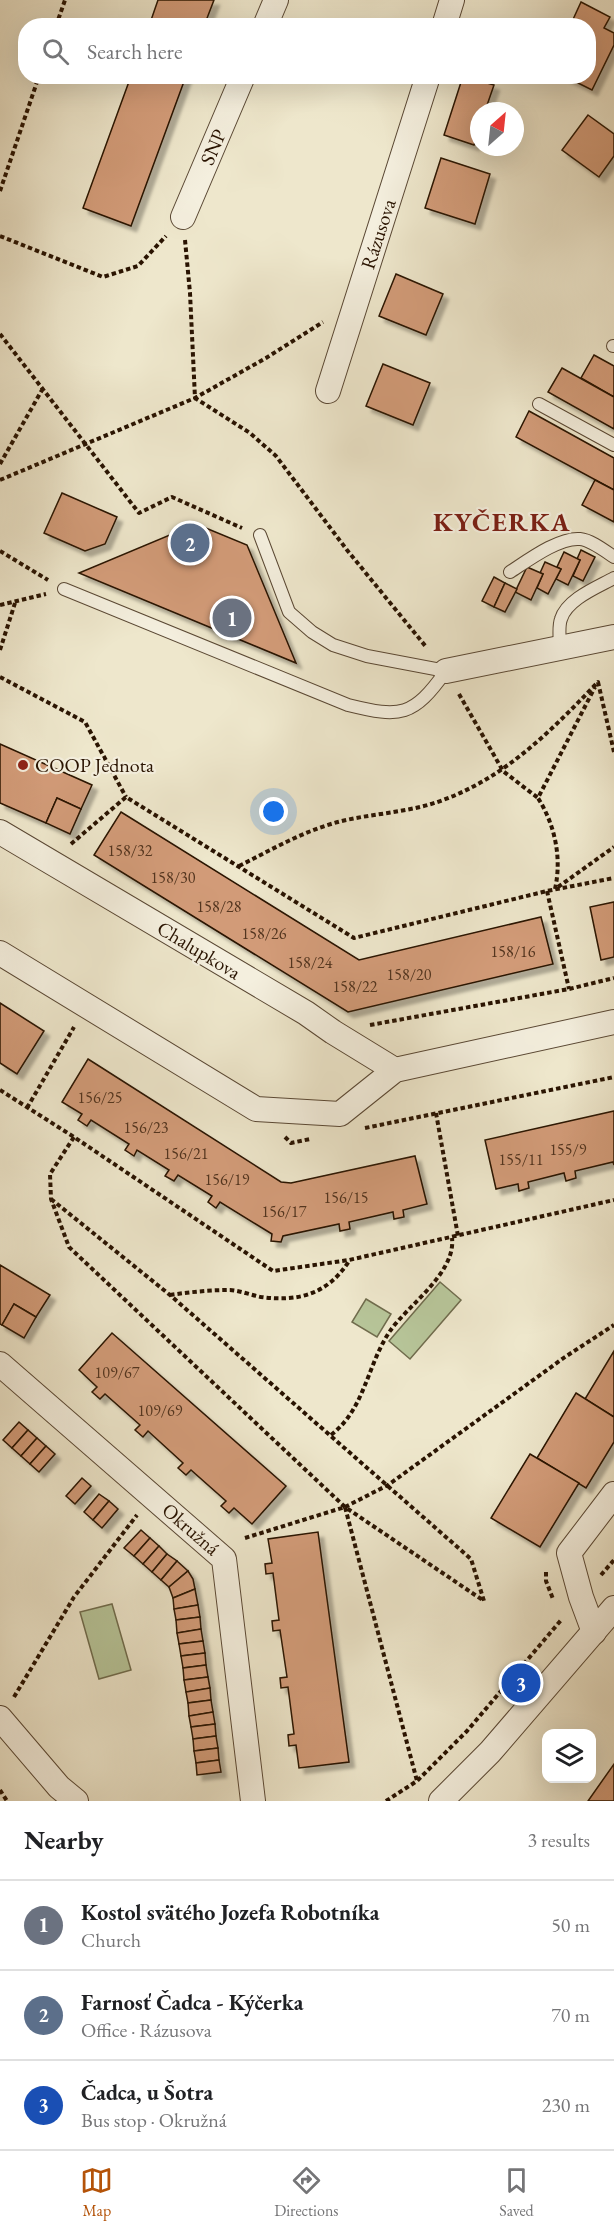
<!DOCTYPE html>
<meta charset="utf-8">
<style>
body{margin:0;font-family:"EB Garamond",serif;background:#f2f2f2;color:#202124}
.controls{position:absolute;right:18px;bottom:18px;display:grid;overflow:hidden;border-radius:12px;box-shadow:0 6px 24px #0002}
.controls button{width:54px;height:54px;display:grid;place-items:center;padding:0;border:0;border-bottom:2px solid #e0e0e0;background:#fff;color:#202124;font:30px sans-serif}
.compass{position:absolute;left:470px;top:102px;width:54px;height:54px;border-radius:50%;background:#fff;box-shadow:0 6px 24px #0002;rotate:27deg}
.you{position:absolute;left:274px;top:812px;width:21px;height:21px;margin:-15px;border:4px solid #fff;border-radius:50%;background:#1a73e8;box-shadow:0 0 0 9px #1a73e833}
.badge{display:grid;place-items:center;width:39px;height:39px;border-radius:50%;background:#b45309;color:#fff;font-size:20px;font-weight:700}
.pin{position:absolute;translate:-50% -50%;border:3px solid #fff;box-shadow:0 2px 6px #0006}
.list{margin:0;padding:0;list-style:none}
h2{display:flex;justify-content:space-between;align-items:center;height:78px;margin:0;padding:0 24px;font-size:26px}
h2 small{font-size:20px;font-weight:400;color:#757577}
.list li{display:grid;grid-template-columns:39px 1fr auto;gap:18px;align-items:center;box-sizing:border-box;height:90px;padding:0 24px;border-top:2px solid #e0e0e0}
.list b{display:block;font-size:22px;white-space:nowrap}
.list p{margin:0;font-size:20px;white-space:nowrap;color:#757577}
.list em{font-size:20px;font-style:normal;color:#757577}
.icon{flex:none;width:33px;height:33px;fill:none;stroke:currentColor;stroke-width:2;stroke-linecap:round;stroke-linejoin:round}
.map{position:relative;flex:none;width:614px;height:1801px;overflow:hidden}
.search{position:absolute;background:#fff;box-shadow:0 6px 24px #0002;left:18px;right:18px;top:18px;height:66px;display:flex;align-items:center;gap:15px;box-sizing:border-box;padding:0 21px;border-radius:24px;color:#757577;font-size:22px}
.sheet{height:348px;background:#fff}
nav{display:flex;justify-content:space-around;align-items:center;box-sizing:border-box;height:84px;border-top:2px solid #e0e0e0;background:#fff;font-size:16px;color:#757577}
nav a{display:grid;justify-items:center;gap:3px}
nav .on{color:#b45309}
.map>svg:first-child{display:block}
.green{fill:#b7c599;stroke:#706c4d;stroke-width:1.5}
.building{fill:#d29b78;stroke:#291301;stroke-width:1.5;filter:url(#shadow)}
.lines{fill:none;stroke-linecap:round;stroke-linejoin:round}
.lane-casing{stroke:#5a4834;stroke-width:14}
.street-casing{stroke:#5a4834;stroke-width:26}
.path{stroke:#291301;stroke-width:4;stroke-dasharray:4.5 3;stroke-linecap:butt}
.lane{stroke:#f4efde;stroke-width:12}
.street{stroke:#f4efde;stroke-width:24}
.poi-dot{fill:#8f2418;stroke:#f4efde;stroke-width:2}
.labels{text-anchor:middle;stroke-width:4.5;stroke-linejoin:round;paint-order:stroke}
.number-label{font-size:16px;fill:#53351f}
.street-label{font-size:20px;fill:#291301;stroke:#f4efde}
.poi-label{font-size:20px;fill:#291301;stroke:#f4efde;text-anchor:start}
.district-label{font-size:26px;font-weight:bold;letter-spacing:1.5px;fill:#7a1f14;stroke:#f4efde}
</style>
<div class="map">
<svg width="614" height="1801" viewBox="0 0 614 1801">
<defs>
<filter id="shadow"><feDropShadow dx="5.5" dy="5.5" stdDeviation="1.5" flood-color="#0004"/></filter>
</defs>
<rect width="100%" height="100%" fill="#eee7cc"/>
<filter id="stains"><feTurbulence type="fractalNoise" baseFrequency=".00333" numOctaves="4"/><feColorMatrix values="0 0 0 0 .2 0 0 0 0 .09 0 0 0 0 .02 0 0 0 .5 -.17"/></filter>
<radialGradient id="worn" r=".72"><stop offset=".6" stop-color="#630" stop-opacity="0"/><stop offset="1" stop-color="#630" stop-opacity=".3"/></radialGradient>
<g class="green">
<path d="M440,1282L461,1300L410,1359L389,1341Z"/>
<path d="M366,1299L391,1314L377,1337L352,1322Z"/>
<path d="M112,1604L131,1670L99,1679L80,1612Z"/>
</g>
<g class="building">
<path d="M158,0H214L204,26H149Z"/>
<path d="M581,2L610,17L604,28L614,33V45L592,90L564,76H588V26H570Z"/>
<path d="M131,76H186L131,226L83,208Z"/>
<path d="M463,76L494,85L485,111H479V130L474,145L444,135Z"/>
<path d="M588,115L614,134V156L599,177L562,150Z"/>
<path d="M441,158L490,174L475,224L425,208Z"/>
<path d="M396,274L443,294L426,335L379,316Z"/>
<path d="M594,355L614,366V397L581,378Z"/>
<path d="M383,364L430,383L413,425L366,406Z"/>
<path d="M562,368L614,397V429L548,392Z"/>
<path d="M529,411L614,458V490L516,437Z"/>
<path d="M595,480L614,490V522L582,505Z"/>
<path d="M62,493L117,517L105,544L85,551L44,533Z"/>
<path d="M196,524L247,545L296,663L79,573Z"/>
<path d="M581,550L595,557L583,581L573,576L580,560L577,559Z"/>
<path d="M564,552L580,560L568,585L556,579L561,569L557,567Z"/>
<path d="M545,562L561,569L548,594L537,588L543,574L540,573Z"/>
<path d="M527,567L543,574L531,600L515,592Z"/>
<path d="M494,577L505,583L494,607L482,601Z"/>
<path d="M505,583L517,589L505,612L494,607Z"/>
<path d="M0,744L92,785L81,809L57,798L46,823L0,803Z"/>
<path d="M57,798L81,809L70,834L46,823Z"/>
<path d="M121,812L359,960L541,917L553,964L348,1012L94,855Z"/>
<path d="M614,902V957L601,960L590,907Z"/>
<path d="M0,1003L44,1031L17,1074L0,1063Z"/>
<path d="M88,1059L281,1182L291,1183L415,1156L427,1204L403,1210L404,1217L394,1219L393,1212L349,1222L350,1229L340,1231L339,1224L283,1236L281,1242L271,1241L272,1234L220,1202L216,1208L208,1202L212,1196L178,1175L174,1181L165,1176L169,1170L137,1150L134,1156L125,1150L129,1144L91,1120L87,1126L78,1120L82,1114L62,1102Z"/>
<path d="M614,1111V1165L613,1162L575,1171L576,1178L566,1181L564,1173L528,1182L529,1188L519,1191L518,1184L496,1189L485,1140Z"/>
<path d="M0,1265L50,1295L36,1317L14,1304L2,1325L0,1324Z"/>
<path d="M14,1304L36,1317L24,1338L2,1325Z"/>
<path d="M112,1333L286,1486L252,1524L234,1508L229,1513L221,1506L226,1501L191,1470L186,1475L178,1468L183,1463L148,1431L143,1437L135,1430L140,1425L105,1394L100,1399L92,1392L97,1387L79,1370Z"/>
<path d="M614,1351V1417L585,1399Z"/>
<path d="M576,1393L614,1417V1442L586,1488L537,1458Z"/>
<path d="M19,1422L28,1430L12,1448L3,1440Z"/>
<path d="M28,1430L37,1438L21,1456L12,1448Z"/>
<path d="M37,1438L46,1446L30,1464L21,1456Z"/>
<path d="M46,1446L55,1454L39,1472L30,1464Z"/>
<path d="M530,1454L579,1483L540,1547L491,1518Z"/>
<path d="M82,1478L91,1486L75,1504L66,1496Z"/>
<path d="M99,1494L109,1501L93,1520L84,1512Z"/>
<path d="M109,1501L118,1509L102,1528L93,1520Z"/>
<path d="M141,1530L150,1538L134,1556L124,1548Z"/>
<path d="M318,1532L349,1762L299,1768L296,1745L289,1746L288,1735L294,1734L288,1687L281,1688L280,1678L287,1677L280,1630L273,1631L272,1621L279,1620L273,1573L266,1574L265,1564L272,1563L268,1539Z"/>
<path d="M150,1538L159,1546L143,1564L134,1556Z"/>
<path d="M159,1546L167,1554L152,1572L143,1564Z"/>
<path d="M167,1554L177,1561L161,1580L152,1572Z"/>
<path d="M177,1561L188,1571L169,1587L161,1580Z"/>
<path d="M188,1571L193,1579L195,1589L173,1598L169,1587Z"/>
<path d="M195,1589L198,1605L174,1609L173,1598Z"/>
<path d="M198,1605L200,1617L176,1620L174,1609Z"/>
<path d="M200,1617L201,1629L177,1633L176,1620Z"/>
<path d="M201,1629L203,1641L179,1644L177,1633Z"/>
<path d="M203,1641L205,1653L181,1656L179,1644Z"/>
<path d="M205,1653L206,1665L183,1668L181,1656Z"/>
<path d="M206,1665L208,1677L184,1680L183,1668Z"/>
<path d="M208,1677L210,1688L186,1692L184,1680Z"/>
<path d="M210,1688L211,1700L188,1703L186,1692Z"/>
<path d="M211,1700L213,1712L189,1716L188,1703Z"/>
<path d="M213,1712L215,1724L191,1727L189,1716Z"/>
<path d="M215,1724L216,1736L193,1739L191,1727Z"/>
<path d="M216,1736L218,1748L194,1751L193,1739Z"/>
<path d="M218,1748L219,1760L196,1763L194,1751Z"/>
<path d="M219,1760L221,1772L197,1775L196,1763Z"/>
<path d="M614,1764V1801H588Z"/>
</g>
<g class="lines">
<defs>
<g id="lane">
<path d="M613,346H614"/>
<path d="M539,404L614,445"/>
<path d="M510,572C527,561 559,537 580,539C591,540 605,551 614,557"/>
<path d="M64,589L348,705C401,718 413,717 446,671L367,656L333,645L312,632L289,612L260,535"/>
<path d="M560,648C560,639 558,627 561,619C567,599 598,587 614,578"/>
</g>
<g id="street">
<path d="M265,26L276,0"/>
<path d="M444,26L452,0"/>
<path d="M183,217L243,76"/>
<path d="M328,391L428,76"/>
<path d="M446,671L614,637"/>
<path d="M0,832L306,1013L333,1032L395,1070"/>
<path d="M0,953L256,1109L340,1114L395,1070L614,1022"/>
<path d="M0,1364L224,1559L253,1801"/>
<path d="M594,1632L581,1597L569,1553L614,1494"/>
<path d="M0,1718L59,1787L76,1801"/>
<path d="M441,1801L490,1752L614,1608"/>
</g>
</defs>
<use href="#lane" class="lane-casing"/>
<use href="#street" class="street-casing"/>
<g class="path">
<path d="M56,26L65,0"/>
<path d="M0,191L39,76"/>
<path d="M0,236L103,277L138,266L166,236"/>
<path d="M185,240L190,293L195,398L250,433L276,456L347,550L427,648"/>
<path d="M0,334L139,513L172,497L242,528"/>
<path d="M0,464L42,390"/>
<path d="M0,480L195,398L266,358L323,322"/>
<path d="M0,551L48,580"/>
<path d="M0,605L46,594"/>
<path d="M0,650L15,603"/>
<path d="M0,677L85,722L126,797"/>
<path d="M459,694L503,771L538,798"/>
<path d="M71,844L126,797L354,938L547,891L614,878"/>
<path d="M239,866C269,851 298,834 331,824C367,813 406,814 443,800C506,777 552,730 598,682L614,752"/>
<path d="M558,887L614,847"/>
<path d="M555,889C562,858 555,825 538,798L595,687"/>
<path d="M547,891L569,989"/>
<path d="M370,1025L569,989L614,978"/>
<path d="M0,1090L74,1137L273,1271L349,1260L614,1200"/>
<path d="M27,1108L74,1027"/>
<path d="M436,1113L458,1236"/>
<path d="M365,1128L614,1077"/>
<path d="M285,1137L291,1143L310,1139"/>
<path d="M51,1199L170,1295L471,1559L484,1601L345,1507L69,1247L51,1199L50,1174L74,1137"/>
<path d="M170,1295C190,1292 210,1290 230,1290C241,1291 251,1295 261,1297C299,1302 328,1294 349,1261"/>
<path d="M331,1435C365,1409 367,1365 390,1331C408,1305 456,1273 452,1238"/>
<path d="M345,1507L388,1485L565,1357L614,1325"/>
<path d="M245,1538L345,1507L417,1781"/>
<path d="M546,1572V1581L553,1599"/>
<path d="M601,1575L614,1560"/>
<path d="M14,1697L74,1597L137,1515"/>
<path d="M0,1790L7,1801"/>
<path d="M386,1801L417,1781L467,1731L562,1619"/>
</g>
<use href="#lane" class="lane"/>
<use href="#street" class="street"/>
</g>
<circle class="poi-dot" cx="23" cy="765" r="6"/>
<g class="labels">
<g class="number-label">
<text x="130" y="856">158/32</text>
<text x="173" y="883">158/30</text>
<text x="219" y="912">158/28</text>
<text x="264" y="939">158/26</text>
<text x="513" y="957">158/16</text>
<text x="310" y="968">158/24</text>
<text x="409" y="980">158/20</text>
<text x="355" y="992">158/22</text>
<text x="100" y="1103">156/25</text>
<text x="146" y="1133">156/23</text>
<text x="568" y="1155">155/9</text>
<text x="186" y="1159">156/21</text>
<text x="521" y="1165">155/11</text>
<text x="227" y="1185">156/19</text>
<text x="346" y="1203">156/15</text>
<text x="284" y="1217">156/17</text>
<text x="117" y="1378">109/67</text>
<text x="160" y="1416">109/69</text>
</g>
<g class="street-label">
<text transform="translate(213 147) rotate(-67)" y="7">SNP</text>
<text transform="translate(378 234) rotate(-72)" y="7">Rázusova</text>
<text transform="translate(199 950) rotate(31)" y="7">Chalupkova</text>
<text transform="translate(191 1529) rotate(41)" y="7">Okružná</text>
</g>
<g class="poi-label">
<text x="35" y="772">COOP Jednota</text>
</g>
<g class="district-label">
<text x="502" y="531">KYČERKA</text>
</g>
</g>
<rect width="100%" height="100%" filter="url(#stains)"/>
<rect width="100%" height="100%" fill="url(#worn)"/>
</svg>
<div class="controls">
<button><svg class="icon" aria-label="layers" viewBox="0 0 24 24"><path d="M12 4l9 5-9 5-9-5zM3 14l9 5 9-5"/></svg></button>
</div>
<svg class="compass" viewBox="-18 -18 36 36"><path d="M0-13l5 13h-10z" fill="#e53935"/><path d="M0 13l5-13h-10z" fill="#757577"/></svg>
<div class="you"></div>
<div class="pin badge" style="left:232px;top:618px;background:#6b7280">1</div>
<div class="pin badge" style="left:190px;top:543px;background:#5c6f8a">2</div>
<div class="pin badge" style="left:521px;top:1683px;background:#1a4fb4">3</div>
<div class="search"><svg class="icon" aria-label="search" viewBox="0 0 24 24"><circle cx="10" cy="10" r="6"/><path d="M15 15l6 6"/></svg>Search here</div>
</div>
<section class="sheet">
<h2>Nearby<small>3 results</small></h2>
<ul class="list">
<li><span class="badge" style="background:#6b7280">1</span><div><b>Kostol svätého Jozefa Robotníka</b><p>Church</p></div><em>50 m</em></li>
<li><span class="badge" style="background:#5c6f8a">2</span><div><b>Farnosť Čadca - Kýčerka</b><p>Office · Rázusova</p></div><em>70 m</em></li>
<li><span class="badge" style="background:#1a4fb4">3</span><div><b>Čadca, u Šotra</b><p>Bus stop · Okružná</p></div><em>230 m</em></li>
</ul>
</section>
<nav>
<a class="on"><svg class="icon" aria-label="map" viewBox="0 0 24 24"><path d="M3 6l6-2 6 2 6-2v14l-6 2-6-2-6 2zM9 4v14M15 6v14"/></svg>Map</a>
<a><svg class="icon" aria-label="directions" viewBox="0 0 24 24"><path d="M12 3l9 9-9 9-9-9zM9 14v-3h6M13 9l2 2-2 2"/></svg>Directions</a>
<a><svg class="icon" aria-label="saved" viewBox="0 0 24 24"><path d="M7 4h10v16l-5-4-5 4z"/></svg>Saved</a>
</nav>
